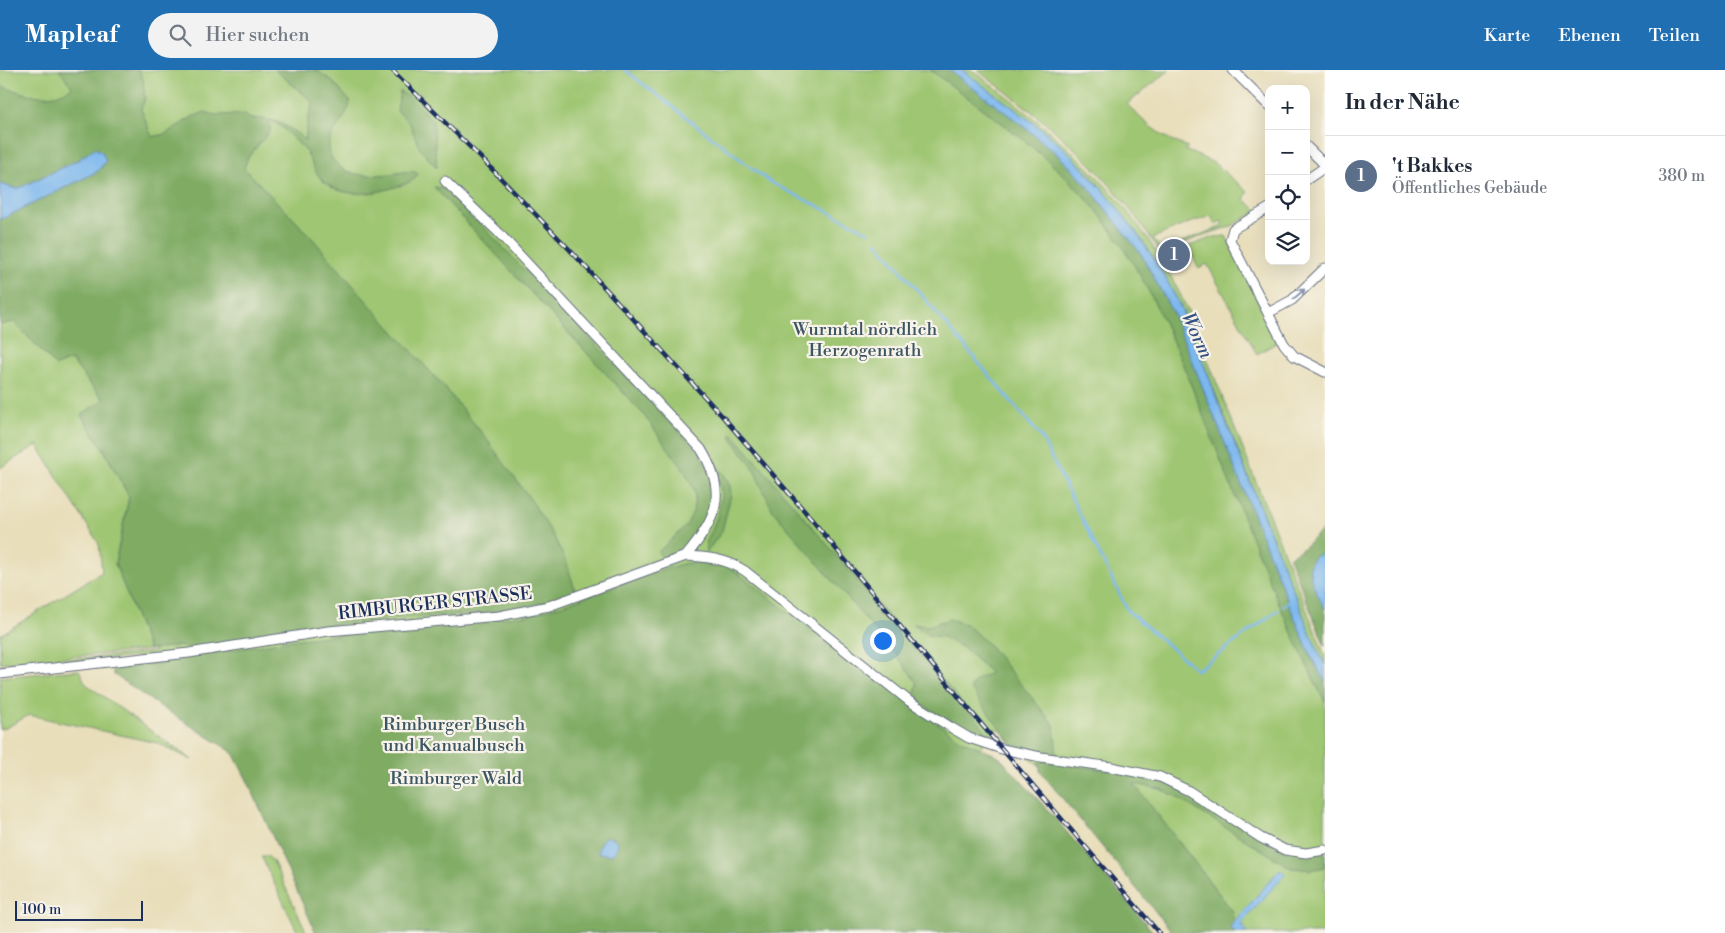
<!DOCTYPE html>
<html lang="de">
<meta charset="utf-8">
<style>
body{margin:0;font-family:"Libre Bodoni",serif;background:#f2f2f3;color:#1f2937}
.controls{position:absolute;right:15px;top:15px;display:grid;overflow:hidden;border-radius:10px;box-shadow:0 5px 20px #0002}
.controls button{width:45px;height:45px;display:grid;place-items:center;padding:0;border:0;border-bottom:1px solid #e0e1e3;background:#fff;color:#1f2937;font:25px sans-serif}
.scale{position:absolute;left:15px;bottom:12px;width:128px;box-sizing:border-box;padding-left:5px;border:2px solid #1b2f5e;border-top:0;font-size:14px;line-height:18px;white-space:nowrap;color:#1b2f5e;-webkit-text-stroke:4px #f7f3e8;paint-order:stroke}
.you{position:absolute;left:882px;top:570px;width:18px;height:18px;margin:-12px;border:4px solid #fff;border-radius:50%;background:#1a73e8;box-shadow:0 0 0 8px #1a73e833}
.badge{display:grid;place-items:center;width:32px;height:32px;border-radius:50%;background:#1f6fb2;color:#fff;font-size:16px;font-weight:700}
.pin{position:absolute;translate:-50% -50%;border:2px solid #fff;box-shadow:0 1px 5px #0006}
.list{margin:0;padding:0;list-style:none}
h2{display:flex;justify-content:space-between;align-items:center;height:65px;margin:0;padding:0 20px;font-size:21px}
h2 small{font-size:16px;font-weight:400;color:#747a83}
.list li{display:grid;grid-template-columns:32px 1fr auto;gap:15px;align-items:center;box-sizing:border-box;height:80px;padding:0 20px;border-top:1px solid #e0e1e3}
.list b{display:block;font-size:19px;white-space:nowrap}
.list p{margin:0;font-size:16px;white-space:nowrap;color:#747a83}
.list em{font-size:16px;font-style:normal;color:#747a83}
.icon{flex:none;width:28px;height:28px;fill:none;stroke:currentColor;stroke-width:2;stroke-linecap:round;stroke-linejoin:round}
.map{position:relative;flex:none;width:1325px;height:863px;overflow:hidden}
header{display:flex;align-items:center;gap:30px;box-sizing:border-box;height:70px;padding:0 25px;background:#1f6fb2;color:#fff}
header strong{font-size:24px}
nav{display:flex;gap:28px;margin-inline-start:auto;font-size:18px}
.search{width:350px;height:45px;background:#f2f2f3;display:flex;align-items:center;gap:12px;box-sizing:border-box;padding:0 18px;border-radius:28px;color:#747a83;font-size:19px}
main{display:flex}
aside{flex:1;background:#fff}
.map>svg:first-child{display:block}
.green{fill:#9fc672;stroke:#5d7a68;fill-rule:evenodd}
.forest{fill:#7fab64;stroke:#4d6d61}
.water{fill:#7cb7ee;stroke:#4c73a6}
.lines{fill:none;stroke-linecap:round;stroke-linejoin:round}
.stream{stroke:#7cb7ee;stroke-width:2.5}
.minor-casing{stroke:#636c7e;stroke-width:11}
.minor{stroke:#fff;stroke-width:9}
.rail-casing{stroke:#1b2f5e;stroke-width:4.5}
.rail{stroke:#f7f3e8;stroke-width:2.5;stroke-dasharray:8;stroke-linecap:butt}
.oneway{stroke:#8d97ae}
.labels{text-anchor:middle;stroke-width:4.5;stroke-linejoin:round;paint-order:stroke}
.park-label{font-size:18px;fill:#3c5563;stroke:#f7f3e8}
.street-label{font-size:18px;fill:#1b2f5e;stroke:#f7f3e8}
.water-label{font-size:19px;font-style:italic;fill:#335182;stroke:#f7f3e8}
</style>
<header>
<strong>Mapleaf</strong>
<div class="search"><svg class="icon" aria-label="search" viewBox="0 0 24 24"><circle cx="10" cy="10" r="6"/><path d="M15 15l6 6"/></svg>Hier suchen</div>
<nav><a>Karte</a><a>Ebenen</a><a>Teilen</a></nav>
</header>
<main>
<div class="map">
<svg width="1325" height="863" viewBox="0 0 1325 863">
<rect width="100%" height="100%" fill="#f7f3e8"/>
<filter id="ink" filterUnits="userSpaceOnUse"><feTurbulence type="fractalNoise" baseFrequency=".02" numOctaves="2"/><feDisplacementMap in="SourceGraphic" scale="10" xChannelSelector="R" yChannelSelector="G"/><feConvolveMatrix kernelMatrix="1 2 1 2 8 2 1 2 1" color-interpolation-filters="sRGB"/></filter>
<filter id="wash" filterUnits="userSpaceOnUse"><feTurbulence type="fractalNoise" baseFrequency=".0096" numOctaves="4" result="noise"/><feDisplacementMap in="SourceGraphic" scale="20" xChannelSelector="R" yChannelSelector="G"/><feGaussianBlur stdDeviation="1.12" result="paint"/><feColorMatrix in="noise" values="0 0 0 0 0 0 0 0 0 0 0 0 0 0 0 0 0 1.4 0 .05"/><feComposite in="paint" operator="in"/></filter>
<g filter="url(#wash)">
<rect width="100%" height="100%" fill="#e8deba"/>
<g class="green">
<path d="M0,0H955L1017,44L1117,143L1261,452L1325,599V863H1243L1235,853L1233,842L1128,707L1045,699L1030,689L1005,651L807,863L239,680L127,600L149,586L0,599V596L154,582L153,570L130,532L149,580L0,593V565L102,502L99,474L37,375L0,398V255L14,251L56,296L70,290L73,292L91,315L104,330L81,345L103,378L129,427L115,494L117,499L192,392L47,244L0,252Z"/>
<path d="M962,0H972C1065,69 1141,135 1189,243L1325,586V595L1313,570L1181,236L1155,189L1134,159L1089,103L1043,60Z"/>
<path d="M977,0H1170L1127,34C1144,53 1163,69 1188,77L1185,80L1214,93L1248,122L1244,129L1258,141L1230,157L1210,163L1163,181L1159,180C1140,152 1120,125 1097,101C1061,63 1019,31 977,0ZM1211,146L1215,154L1221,151L1223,156L1163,179L1160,178L1153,168L1186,154Z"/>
<path d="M1226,166L1278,272L1257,284L1207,194L1198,198L1189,176L1214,167Z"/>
<path d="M79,600L86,614L192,690L157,673L29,645L6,658L0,659V607Z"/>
<path d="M261,786H267L273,791L307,863H298Z"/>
</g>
<g class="forest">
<path d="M59,0H139L143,9L145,29L141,39L152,67L165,64L192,47L205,42L215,45L245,44L250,49C274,47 287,55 305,70L308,49L313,32L275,0H316L331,10L350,31C350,42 337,55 332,65C328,73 328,82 333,90C350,114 389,103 413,101L418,104C414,113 401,115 392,118C370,125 340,128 322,110C314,101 311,90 305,80C303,77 301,77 299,74C288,64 284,57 270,50V61L249,86L244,98L311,167L370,235L445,318L482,363L533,433L553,465L567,494L576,523L518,539L474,544L368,550L315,557L262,568L196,579L177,576L149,580L115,494L129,427L103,378L81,345L104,329L91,315L73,292L70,290L56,296L14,252L0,255V150L98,101L105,93L102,82L95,78L78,90L17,119L0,114V16C23,23 50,34 72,17Z"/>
<path d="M930,0H949L1018,52L1056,83L1087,115L1141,184L1173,243L1293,544L1311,586L1325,612V632C1280,545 1246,452 1209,361C1177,278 1144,193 1084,126C1039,77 983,39 930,0Z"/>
<path d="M400,21L409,27L433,50L437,98L420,79L409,52L397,41Z"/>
<path d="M434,117L447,119L700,383C706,395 712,406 713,420C715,442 699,469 680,481C675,484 668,486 662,488L658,482L686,456L693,442L695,426L694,419L684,400L643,344Z"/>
<path d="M732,363L982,656L994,672L962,660L914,629L917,613L898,587L773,441L752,396L730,366Z"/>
<path d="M708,383L725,406L730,416L731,425L722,461L706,483C704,473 709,468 713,458C725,426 723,413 708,383Z"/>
<path d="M1325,458V482L1314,487C1301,504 1321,523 1325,540C1325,550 1325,565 1325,576L1289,487L1303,478Z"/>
<path d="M686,493C703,493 720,492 735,501L862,598L961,670L998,686L1046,738L1154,863H316L248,712L234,685L229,680L155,633L113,604V600L118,596L136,595L299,569L528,545C582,531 632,507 686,493Z"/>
<path d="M949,549L966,554L989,575L1054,655L1057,687L1012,675L970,618L977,609L991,603L965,579L943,567L927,565L913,554L928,556Z"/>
<path d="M1039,691L1142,705L1173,715L1281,780L1325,782V797L1311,800L1291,798L1173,725L1160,719L1134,714L1233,842L1235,853L1243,863H1173L1040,701Z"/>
</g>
<g class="water">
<path d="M949,0H962L1043,60L1069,83L1108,126L1134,159L1162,201L1180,236L1211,312L1212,317L1313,570L1325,595V612L1311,586L1293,544L1173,243L1141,184L1087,115L1056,83L1018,52Z"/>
<path d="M95,78L102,82L106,91L98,101L0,150V114L17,119L78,90Z"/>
<path d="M1325,482V540C1319,525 1302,502 1314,487Z"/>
<path d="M605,767C612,767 615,768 618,774L615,782L611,785L598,783L600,773Z"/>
<path d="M1280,799L1285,804L1241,854L1247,863H1235L1230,857Z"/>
</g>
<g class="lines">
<g class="stream">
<path d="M625,0L770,112L869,162"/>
<path d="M876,171L1041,367L1128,541L1197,600L1278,540"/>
<path d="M1283,536L1290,531"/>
</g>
</g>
</g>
<g filter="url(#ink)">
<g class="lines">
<defs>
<g id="minor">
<path d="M1233,0L1269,36"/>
<path d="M1306,76L1325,95"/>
<path d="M1306,110L1325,97"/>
<path d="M445,111L497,161L701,379C728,423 717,449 686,486"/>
<path d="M1269,138L1233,159L1230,170L1284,274L1294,286L1325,302"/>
<path d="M1268,243L1292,230L1325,198"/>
<path d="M0,604L189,583L328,561L499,546L549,536L686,486C708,487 727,489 745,501L909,631L952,658L969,668L1002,679L1041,687L1111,697L1160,707L1189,721L1261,768L1285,780L1306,783L1325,780"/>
</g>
</defs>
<use href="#minor" class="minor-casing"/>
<use href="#minor" class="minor"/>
<defs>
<path id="rail" d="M392,0L484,91L570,180L724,348L807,444L1002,679L1159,863"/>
</defs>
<use href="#rail" class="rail-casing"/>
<use href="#rail" class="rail"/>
</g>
<defs><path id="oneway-shaft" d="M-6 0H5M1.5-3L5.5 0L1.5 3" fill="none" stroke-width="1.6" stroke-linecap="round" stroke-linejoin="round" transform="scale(1.25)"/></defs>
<use class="oneway" href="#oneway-shaft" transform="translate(1299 224) rotate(-41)"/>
</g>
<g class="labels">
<g class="park-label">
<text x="865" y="265">Wurmtal nördlich<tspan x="865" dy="21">Herzogenrath</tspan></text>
<text x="454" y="660">Rimburger Busch<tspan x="454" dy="21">und Kanualbusch</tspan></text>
<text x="456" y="714">Rimburger Wald</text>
</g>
<g class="street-label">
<text transform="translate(435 533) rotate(-6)" y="6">RIMBURGER STRASSE</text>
</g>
<g class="water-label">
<text transform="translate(1198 265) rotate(65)" y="7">Worm</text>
</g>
</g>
</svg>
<div class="controls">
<button>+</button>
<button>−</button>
<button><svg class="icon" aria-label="locate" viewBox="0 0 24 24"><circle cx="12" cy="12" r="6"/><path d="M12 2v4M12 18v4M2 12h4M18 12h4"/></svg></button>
<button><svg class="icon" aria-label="layers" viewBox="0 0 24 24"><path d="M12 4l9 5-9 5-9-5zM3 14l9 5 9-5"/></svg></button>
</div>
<div class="scale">100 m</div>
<div class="you"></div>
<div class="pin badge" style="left:1174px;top:185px;background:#5c6f8a">1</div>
</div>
<aside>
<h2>In der Nähe<small></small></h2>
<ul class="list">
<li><span class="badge" style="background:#5c6f8a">1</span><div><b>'t Bakkes</b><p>Öffentliches Gebäude</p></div><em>380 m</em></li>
</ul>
</aside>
</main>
